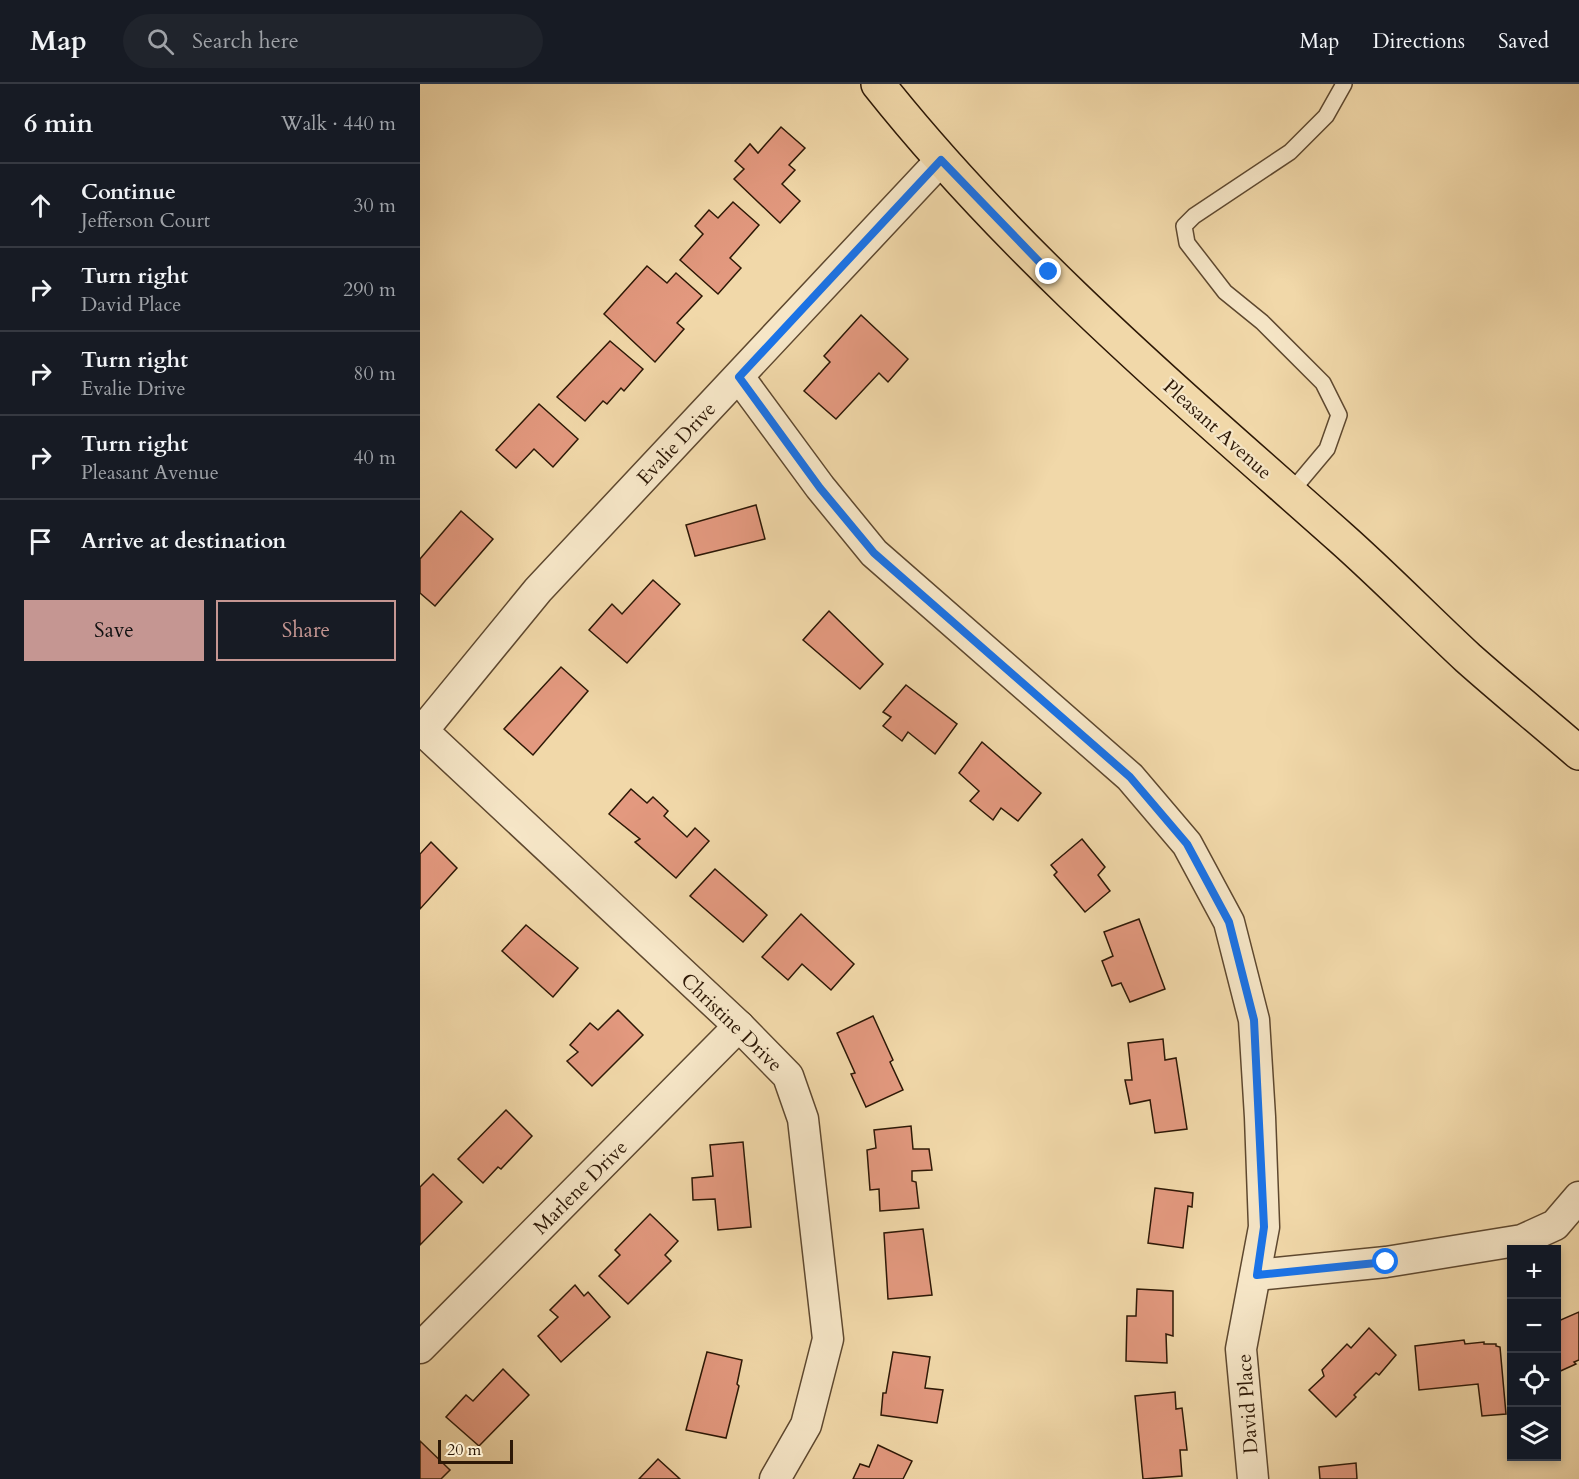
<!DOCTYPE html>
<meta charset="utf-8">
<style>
body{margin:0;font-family:Cardo,serif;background:#20242c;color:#f1f3f6}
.controls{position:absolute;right:18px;bottom:18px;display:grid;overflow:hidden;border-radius:0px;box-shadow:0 3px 9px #0003}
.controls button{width:54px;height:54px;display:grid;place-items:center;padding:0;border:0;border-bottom:2px solid #363941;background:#171b24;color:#f1f3f6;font:30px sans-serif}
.scale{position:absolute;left:18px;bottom:15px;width:75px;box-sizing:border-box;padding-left:6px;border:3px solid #2d1806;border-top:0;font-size:16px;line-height:21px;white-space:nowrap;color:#2d1806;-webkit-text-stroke:4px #f6e6c7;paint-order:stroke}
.stop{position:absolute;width:18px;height:18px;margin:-14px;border:4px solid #1a73e8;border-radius:50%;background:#fff}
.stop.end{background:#1a73e8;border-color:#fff;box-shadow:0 2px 6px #0008}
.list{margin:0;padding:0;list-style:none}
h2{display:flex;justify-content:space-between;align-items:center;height:78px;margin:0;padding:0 24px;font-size:26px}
h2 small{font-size:20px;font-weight:400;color:#9ea1a6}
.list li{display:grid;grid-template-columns:39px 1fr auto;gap:18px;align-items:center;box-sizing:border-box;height:84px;padding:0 24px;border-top:2px solid #363941}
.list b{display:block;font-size:22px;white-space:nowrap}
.list p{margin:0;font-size:20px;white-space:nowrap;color:#9ea1a6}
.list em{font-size:20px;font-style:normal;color:#9ea1a6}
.actions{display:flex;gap:12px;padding:18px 24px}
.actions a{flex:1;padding:14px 0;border:2px solid #c59692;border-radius:0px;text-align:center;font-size:21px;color:#c59692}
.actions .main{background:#c59692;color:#111}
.icon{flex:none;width:33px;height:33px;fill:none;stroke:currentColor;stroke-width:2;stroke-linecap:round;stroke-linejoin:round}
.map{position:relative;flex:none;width:1159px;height:1395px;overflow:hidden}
header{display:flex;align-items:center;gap:36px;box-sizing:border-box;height:84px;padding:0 30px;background:#171b24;border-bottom:2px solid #363941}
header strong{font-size:28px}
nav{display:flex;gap:33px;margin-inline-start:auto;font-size:21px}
.search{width:420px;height:54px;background:#20242c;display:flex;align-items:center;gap:15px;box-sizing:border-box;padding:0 21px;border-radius:33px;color:#9ea1a6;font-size:22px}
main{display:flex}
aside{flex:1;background:#171b24}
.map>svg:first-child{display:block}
.building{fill:#e3997f;stroke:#2d1806;stroke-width:1.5}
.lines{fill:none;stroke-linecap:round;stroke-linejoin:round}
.lane-casing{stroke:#5e482f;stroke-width:18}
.street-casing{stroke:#5e482f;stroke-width:33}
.primary-casing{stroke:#2d1806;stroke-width:36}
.lane{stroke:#f6e6c7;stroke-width:15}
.street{stroke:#f6e6c7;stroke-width:30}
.primary{stroke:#f1d8a9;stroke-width:33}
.route{stroke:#1a73e8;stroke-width:8}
.labels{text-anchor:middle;stroke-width:4.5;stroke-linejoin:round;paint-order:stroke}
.street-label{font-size:20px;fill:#2d1806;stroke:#f6e6c7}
</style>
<header>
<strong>Map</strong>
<div class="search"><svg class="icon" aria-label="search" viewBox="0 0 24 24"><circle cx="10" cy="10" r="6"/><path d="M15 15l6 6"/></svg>Search here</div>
<nav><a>Map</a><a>Directions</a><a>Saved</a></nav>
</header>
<main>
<aside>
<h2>6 min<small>Walk · 440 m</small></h2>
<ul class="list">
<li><svg class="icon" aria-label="ahead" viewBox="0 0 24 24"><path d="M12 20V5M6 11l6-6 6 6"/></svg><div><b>Continue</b><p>Jefferson Court</p></div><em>30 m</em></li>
<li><svg class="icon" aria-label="right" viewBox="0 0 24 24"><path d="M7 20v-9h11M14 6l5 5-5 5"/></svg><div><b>Turn right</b><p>David Place</p></div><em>290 m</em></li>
<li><svg class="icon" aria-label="right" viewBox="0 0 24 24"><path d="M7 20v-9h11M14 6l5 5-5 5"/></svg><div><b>Turn right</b><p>Evalie Drive</p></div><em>80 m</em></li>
<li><svg class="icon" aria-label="right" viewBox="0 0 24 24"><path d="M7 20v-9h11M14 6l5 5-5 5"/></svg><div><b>Turn right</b><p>Pleasant Avenue</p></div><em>40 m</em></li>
<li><svg class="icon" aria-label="arrive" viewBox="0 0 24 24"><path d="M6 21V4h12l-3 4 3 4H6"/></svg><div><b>Arrive at destination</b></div></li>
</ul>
<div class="actions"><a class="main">Save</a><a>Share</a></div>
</aside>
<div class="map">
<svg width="1159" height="1395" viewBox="0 0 1159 1395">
<rect width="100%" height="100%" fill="#f1d8a9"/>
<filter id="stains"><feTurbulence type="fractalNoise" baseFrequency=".00333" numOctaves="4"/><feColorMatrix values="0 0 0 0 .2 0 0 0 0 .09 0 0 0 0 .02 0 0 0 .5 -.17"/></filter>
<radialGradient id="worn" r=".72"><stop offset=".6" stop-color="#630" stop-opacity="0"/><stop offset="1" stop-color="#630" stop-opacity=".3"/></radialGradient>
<g class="building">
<path d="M361,43L385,64L369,81L375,86L362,100L380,117L360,139L314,95L324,85L315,77L330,60L338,69Z"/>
<path d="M313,118L339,141L310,174L321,184L298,210L260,176L283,150L275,142L289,126L298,134Z"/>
<path d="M227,182L247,199L256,189L282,212L257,239L264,245L235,278L184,230Z"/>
<path d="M441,231L488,275L468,298L459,289L416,335L384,307L410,278L404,272Z"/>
<path d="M190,257L223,285L204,307L201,304L187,320L183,317L165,337L137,313Z"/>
<path d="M119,320L158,355L133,383L114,365L96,384L76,366Z"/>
<path d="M336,421L345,455L275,472L266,441Z"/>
<path d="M41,427L73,455L15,522L0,509V475Z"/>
<path d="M233,496L260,520L207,579L169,546L192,520L202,530Z"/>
<path d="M409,527L463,580L440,605L383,556Z"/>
<path d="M141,583L168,607L113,671L84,645Z"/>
<path d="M486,601L537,640L515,670L488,648L482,657L463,642L471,633L463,628Z"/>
<path d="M562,658L621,709L598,737L581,724L573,736L550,717L559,707L539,689Z"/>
<path d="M211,705L227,719L233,713L248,727L244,732L267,753L275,744L289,757L256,794L215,758L220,755L189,730Z"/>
<path d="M662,755L685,783L678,791L690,807L665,828L634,791L637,788L631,781Z"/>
<path d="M11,758L37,784L0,825V770Z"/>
<path d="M295,785L347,831L323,858L270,812Z"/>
<path d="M381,830L434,880L411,906L382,880L368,896L342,873Z"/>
<path d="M719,835L745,905L710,918L701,899L692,902L682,877L693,872L684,848Z"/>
<path d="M106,841L158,884L133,913L82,867Z"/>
<path d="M198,926L223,951L172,1002L147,977L158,968L150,961L170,939L178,946Z"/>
<path d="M453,932L473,976L470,978L483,1006L446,1023L431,990L435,989L417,949Z"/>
<path d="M743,955L745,976L756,974L767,1045L735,1049L730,1016L710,1020L705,996H712L708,959Z"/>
<path d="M86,1026L112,1052L81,1085L78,1083L63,1099L38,1075Z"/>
<path d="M491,1042L493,1065H509L512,1086L492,1087V1097L496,1098L499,1124L460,1127L459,1105L450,1106L447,1066L456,1064L454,1046Z"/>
<path d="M323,1058L331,1143L298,1146L295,1115L273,1116L272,1094L293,1092L290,1061Z"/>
<path d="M13,1090L42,1118L0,1161V1103Z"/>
<path d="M735,1104L773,1109L772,1123L768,1122L763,1164L728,1159Z"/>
<path d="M230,1130L258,1157L245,1171L251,1177L208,1220L179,1192L200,1171L195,1166Z"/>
<path d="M503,1145L512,1211L468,1215L464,1149Z"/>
<path d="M155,1201L164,1212L168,1208L190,1233L141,1278L118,1252L138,1233L130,1226Z"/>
<path d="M717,1205L753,1207V1252L746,1250L747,1279L706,1277L707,1232H716Z"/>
<path d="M1159,1228V1276L1154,1278L1156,1280L1136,1289V1238Z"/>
<path d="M949,1244L976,1271L959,1291L956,1289L934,1311L936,1313L916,1333L889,1306L904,1292L902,1286L927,1260L931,1264Z"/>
<path d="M1044,1256L1045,1260L1064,1258V1260H1076V1262L1080,1263L1086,1330L1062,1332L1058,1300L999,1306L995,1262Z"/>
<path d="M287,1268L322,1276L317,1300L319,1302L306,1354L266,1346Z"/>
<path d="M473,1268L510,1273L505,1304L523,1306L517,1339L461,1331L463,1309H466Z"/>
<path d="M83,1285L109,1311L59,1362L26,1333L46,1311L53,1317Z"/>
<path d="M755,1308L756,1325L762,1324L767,1366H760L762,1392L723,1395L715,1312Z"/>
<path d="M0,1357L30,1386L21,1395H0Z"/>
<path d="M458,1361L492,1377L483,1395H433L440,1380L449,1383Z"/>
<path d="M238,1375L260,1395H219Z"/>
<path d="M936,1379L937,1395H900L899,1383Z"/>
</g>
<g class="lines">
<defs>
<path id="lane" d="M870,409L907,365L919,331L903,299L842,238L805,208L767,159L764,142L774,132L870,68L906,32L924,0"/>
<g id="street">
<path d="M319,293L400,403L454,469L710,693L767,760L809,838L834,936L840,1033L844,1143L821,1265L833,1395"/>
<path d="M3,647L319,942L368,992L383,1035L408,1255L386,1341L355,1395"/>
<path d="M0,650L118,506L521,76"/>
<path d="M837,1191L966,1178L1102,1156L1135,1141L1159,1113"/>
<path d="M0,1264L319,942"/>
</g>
<path id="primary" d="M458,0C593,170 759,310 920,453C964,492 1005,534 1048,574C1084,606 1122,637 1159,669"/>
</defs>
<use href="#lane" class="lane-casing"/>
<use href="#street" class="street-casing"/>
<use href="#primary" class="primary-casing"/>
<use href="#lane" class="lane"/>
<use href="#street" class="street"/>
<use href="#primary" class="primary"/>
</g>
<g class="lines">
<path class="route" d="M629,188L521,76L319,293L400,404L454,469L710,693L767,760L809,838L834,936L844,1143L837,1191L966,1178"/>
</g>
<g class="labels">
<g class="street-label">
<text transform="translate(798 345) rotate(42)" y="7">Pleasant Avenue</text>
<text transform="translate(256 359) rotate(-47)" y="7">Evalie Drive</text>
<text transform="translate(312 938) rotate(44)" y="7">Christine Drive</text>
<text transform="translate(160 1103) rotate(-45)" y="7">Marlene Drive</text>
<text transform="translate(827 1320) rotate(-94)" y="7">David Place</text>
</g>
</g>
<rect width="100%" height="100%" filter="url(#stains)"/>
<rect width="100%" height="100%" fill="url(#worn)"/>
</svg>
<div class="controls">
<button>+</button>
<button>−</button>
<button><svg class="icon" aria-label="locate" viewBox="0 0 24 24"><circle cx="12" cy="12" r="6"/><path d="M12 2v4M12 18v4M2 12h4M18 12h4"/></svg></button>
<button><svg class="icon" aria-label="layers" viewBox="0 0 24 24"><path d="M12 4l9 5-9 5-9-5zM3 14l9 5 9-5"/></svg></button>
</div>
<div class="scale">20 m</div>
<div class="stop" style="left:966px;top:1178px"></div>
<div class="stop end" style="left:629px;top:188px"></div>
</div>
</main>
